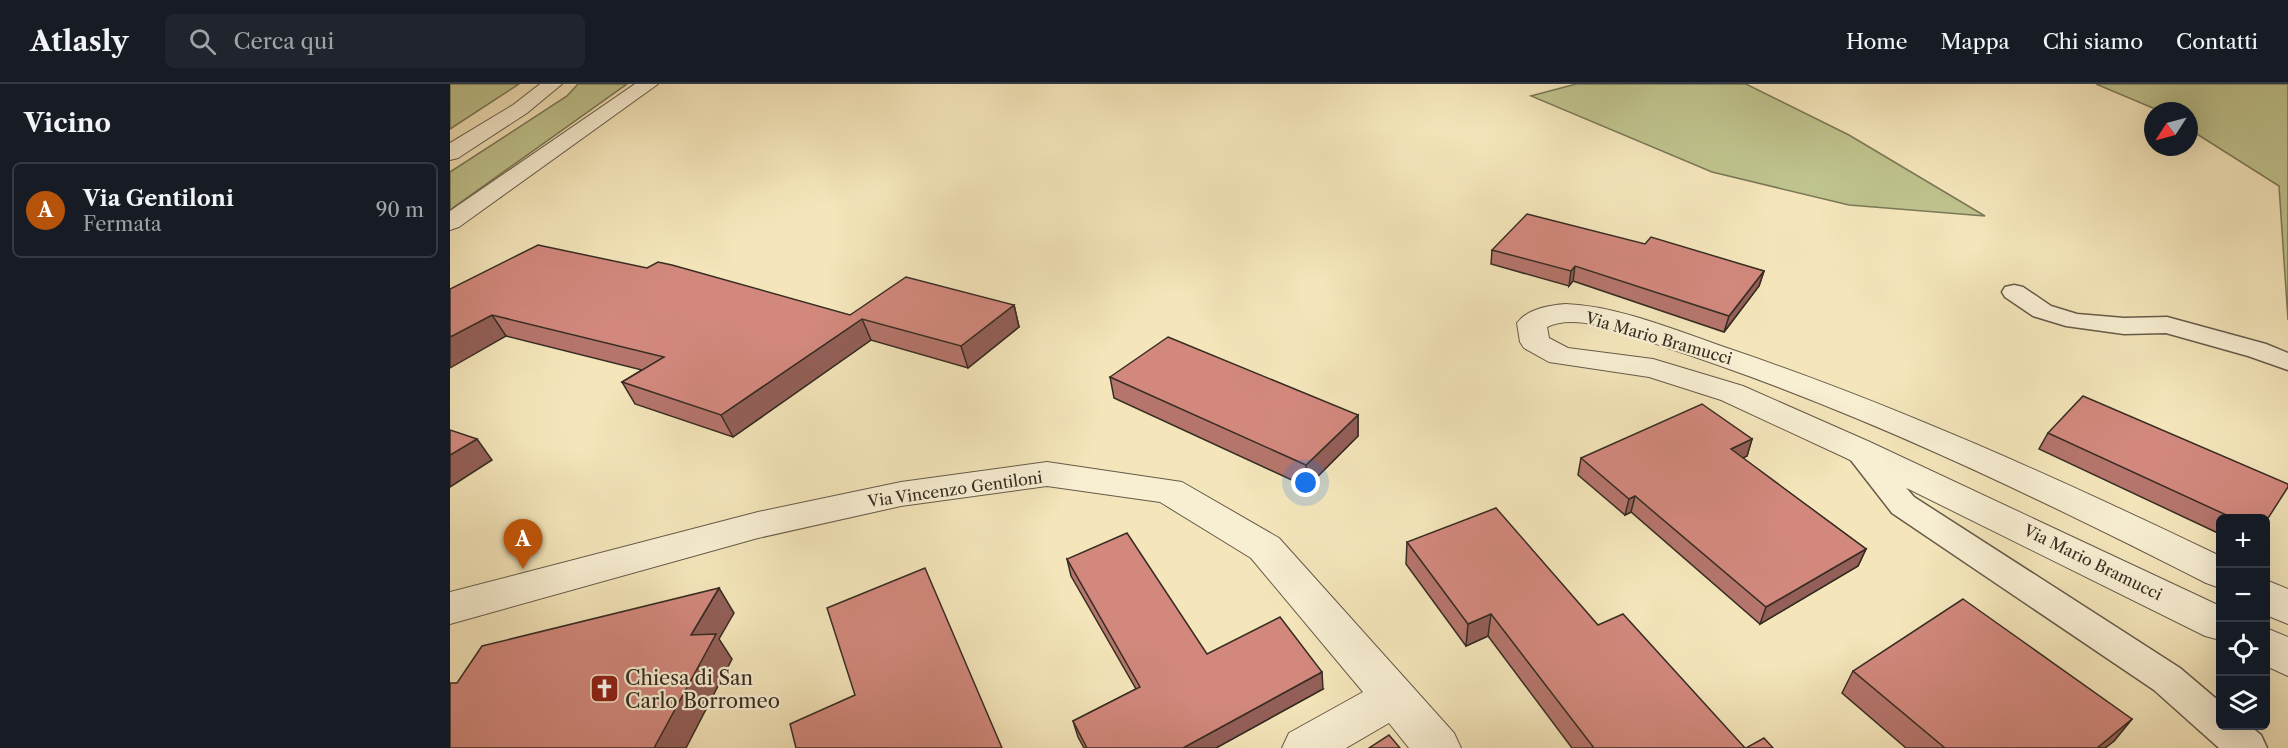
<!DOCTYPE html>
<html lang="it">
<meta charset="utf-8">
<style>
body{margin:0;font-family:"Libre Caslon Text",serif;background:#20242c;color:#f1f3f6}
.controls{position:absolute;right:18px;bottom:18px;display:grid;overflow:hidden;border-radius:9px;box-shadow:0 6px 24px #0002}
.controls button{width:54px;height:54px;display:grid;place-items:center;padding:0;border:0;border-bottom:2px solid #363941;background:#171b24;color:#f1f3f6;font:30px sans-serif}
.compass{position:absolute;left:1694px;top:18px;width:54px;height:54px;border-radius:50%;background:#171b24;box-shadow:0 6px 24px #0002;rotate:234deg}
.you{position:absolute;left:856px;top:399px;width:21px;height:21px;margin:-15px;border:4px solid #fff;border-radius:50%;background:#1a73e8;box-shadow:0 0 0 9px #1a73e833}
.badge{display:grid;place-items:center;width:39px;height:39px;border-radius:50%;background:#b45309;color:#fff;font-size:20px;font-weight:700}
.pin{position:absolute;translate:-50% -50px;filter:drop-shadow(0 2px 3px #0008)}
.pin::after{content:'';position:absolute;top:32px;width:21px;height:18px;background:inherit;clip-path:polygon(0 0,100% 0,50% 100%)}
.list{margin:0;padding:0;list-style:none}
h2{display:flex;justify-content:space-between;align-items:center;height:78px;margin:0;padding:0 24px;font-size:26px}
h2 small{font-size:20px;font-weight:400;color:#9ea1a6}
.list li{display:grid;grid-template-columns:39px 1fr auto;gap:18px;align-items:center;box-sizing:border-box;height:96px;margin:0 12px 12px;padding:0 12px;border:2px solid #363941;border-radius:9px}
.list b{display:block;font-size:22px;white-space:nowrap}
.list p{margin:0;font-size:20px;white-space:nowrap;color:#9ea1a6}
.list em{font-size:20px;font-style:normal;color:#9ea1a6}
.icon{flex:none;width:33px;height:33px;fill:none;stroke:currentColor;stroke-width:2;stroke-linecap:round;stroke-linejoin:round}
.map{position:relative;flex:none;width:1838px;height:664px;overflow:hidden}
header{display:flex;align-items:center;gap:36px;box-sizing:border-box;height:84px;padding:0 30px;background:#171b24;border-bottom:2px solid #363941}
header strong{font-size:28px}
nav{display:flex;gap:33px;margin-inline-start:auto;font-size:21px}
.search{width:420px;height:54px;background:#20242c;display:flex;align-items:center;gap:15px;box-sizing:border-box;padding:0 21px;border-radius:9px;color:#9ea1a6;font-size:22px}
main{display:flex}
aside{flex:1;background:#171b24}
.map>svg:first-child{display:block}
.green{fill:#bfc38d;stroke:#7b7858;stroke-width:1.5}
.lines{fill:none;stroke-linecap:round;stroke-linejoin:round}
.service-casing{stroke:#665b49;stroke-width:3}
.minor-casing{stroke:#665b49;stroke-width:2}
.service{fill:#f8eed2;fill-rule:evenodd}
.minor{fill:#f8eed2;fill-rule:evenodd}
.wall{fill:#b5756c;stroke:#372d23;stroke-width:1.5}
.shaded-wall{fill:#935f58;stroke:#372d23;stroke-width:1.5}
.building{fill:#d2887d;stroke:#372d23;stroke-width:1.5}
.labels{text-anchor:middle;stroke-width:4.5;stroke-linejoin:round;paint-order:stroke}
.street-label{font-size:16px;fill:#372d23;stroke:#f8eed2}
.near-poi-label{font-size:20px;fill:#372d23;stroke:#f8eed2;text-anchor:start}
</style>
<header>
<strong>Atlasly</strong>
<div class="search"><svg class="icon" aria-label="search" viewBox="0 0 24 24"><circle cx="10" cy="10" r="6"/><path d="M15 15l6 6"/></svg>Cerca qui</div>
<nav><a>Home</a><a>Mappa</a><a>Chi siamo</a><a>Contatti</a></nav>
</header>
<main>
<aside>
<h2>Vicino<small></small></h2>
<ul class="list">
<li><span class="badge">A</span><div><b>Via Gentiloni</b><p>Fermata</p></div><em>90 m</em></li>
</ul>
</aside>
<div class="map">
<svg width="1838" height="664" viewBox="0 0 1838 664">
<rect width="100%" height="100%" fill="#f4e5ba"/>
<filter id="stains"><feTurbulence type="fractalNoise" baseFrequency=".00333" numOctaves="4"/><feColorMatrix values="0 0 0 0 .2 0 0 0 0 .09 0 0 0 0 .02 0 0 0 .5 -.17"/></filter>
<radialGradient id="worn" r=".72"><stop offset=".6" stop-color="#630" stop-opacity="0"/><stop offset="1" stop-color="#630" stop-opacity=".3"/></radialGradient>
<g class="green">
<path d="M0,0H69L0,45Z"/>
<path d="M128,0H177L0,126V88L117,12Z"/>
<path d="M1126,0H1296L1399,51L1535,132L1399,121L1262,88L1081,12Z"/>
<path d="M1646,0H1838V236L1829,102L1739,45V27H1710Z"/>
</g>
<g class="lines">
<defs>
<g id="service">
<path d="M1564,201L1573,203L1601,222L1627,230L1674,234L1717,233L1816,260L1838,269V286L1798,272L1716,249L1674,250L1616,242L1583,232L1555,213L1552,208L1555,203Z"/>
<path d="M1408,356L1418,359L1464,413L1730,584L1770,618V642H1800L1811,651L1817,664H1769L1704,606L1442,429L1393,366L1398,359Z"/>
</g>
<g id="minor">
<path d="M90,0H112L77,29L8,74L0,76V59L63,21Z"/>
<path d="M185,0H208L9,143L0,146V127Z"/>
<path d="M1116,220C1168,222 1228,247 1277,264C1446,321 1610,395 1770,472V504L1756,499C1581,410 1402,324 1215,263C1183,253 1129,227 1097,243L1099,254L1118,264L1203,275L1293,302L1420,358L1770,522V556L1755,552L1396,374L1271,316L1199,293L1099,278L1074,264L1070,258L1067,239C1077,225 1100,221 1116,220Z"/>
<path d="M597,378L732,398L829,454L1004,649L1011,664H959L939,639L896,664H832L839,649L913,608L801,474L710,418L597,402L451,422L308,454L0,540V508L308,428L451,398Z"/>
<path d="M1816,496L1838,505V540L1816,531Z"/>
<path d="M1816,544L1838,553V592L1816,582Z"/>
</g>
</defs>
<use href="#service" class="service-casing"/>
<use href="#minor" class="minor-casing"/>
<use href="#service" class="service"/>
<use href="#minor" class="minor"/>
</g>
<g class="wall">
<path d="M1195,160L1314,187L1309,202L1274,248L1123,197L1119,202L1041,180L1042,166Z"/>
<path d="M0,205L400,231L564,221L569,243L518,284L421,256L283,353L185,320L172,298L192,286L56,252Z"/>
<path d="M660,293L908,331V352L857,403L664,314Z"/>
<path d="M1598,349L1815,435H1770V450L1589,365Z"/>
<path d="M1302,355L1297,372L1292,374L1416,465L1408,482L1310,540L1181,428L1175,431L1128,391L1131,374Z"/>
<path d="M957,458L1148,541L1295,664H1122L1038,552L1016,562L956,480Z"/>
<path d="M617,475L757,570L873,605L766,664H634L628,653L623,637L686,605L621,492Z"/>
<path d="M1403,587L1682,635L1664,657L1655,664H1456L1392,609Z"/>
</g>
<g class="shaded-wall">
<path d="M1125,182L1123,197L1119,202L1121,187Z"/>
<path d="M1314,187L1309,202L1274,248L1279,232Z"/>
<path d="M564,221L569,243L518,284L511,262Z"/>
<path d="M42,231L56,252L0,284V253Z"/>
<path d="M412,235L421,256L283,353L271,331Z"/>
<path d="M908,331V352L857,403L856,381Z"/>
<path d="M27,355L42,376L0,403V371Z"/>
<path d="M1302,355L1297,372L1276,382L1281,365Z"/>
<path d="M1185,412L1181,428L1175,431L1179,415Z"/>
<path d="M1416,465L1408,482L1310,540L1316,523Z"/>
<path d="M269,504L284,529L269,555L282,575L236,664H204L241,551Z"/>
<path d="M1041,530L1038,552L1016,562L1018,540Z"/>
<path d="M872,588L873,605L766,664H733Z"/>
<path d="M1682,635L1664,657L1655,664H1647Z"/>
</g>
<g class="building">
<path d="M1077,130L1195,160L1201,153L1314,187L1279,232L1125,182L1121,187L1042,166Z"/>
<path d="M88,161L197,184L208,178L222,181L400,231L456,193L564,221L511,262L412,235L271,331L172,298L214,273L42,231L0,253V205Z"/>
<path d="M718,253L908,331L856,381L660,293Z"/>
<path d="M1633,312L1838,400V403L1815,439V435H1785L1598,349Z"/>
<path d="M1252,320L1302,355L1281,365L1416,465L1316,523L1185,412L1179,415L1131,374Z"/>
<path d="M0,346L27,355L0,371Z"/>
<path d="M1046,424L1148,541L1173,530L1295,664H1144L1041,530L1018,540L957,458Z"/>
<path d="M677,449L757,570L830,533L872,588L733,664H637L623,637L690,603L617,475Z"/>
<path d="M475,484L552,664H346L340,640L405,611L377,524Z"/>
<path d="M269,504L241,551L266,550L204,664H0V599H7L32,562Z"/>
<path d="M1513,515L1682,635L1647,664H1495L1403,587Z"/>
<path d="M939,651L950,664H919Z"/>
<path d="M1314,654L1323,664H1296Z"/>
</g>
<defs>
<symbol id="church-square" viewBox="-11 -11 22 22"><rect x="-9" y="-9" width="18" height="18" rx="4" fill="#8f2418" stroke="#f8eed2"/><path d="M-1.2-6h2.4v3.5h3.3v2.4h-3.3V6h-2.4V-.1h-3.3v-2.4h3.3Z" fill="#fff"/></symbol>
</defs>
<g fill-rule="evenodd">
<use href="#church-square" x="138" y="588" width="33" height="33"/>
</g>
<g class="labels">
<g class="street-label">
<text transform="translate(1209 254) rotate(16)" y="6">Via Mario Bramucci</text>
<text transform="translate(505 405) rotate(-8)" y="6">Via Vincenzo Gentiloni</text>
<text transform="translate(1643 478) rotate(26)" y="6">Via Mario Bramucci</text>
</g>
<g class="near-poi-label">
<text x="175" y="601">Chiesa di San<tspan x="175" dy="23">Carlo Borromeo</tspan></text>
</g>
</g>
<rect width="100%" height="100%" filter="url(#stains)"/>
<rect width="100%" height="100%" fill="url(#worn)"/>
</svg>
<div class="controls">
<button>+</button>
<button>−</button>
<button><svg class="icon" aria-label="locate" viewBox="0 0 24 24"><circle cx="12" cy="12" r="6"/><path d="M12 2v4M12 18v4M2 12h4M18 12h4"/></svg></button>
<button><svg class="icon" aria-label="layers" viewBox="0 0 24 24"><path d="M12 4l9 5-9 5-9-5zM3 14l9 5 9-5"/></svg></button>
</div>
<svg class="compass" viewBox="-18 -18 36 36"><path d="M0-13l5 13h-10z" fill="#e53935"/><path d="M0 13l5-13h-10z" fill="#9ea1a6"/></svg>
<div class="you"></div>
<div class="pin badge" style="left:73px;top:485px">A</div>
</div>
</main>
